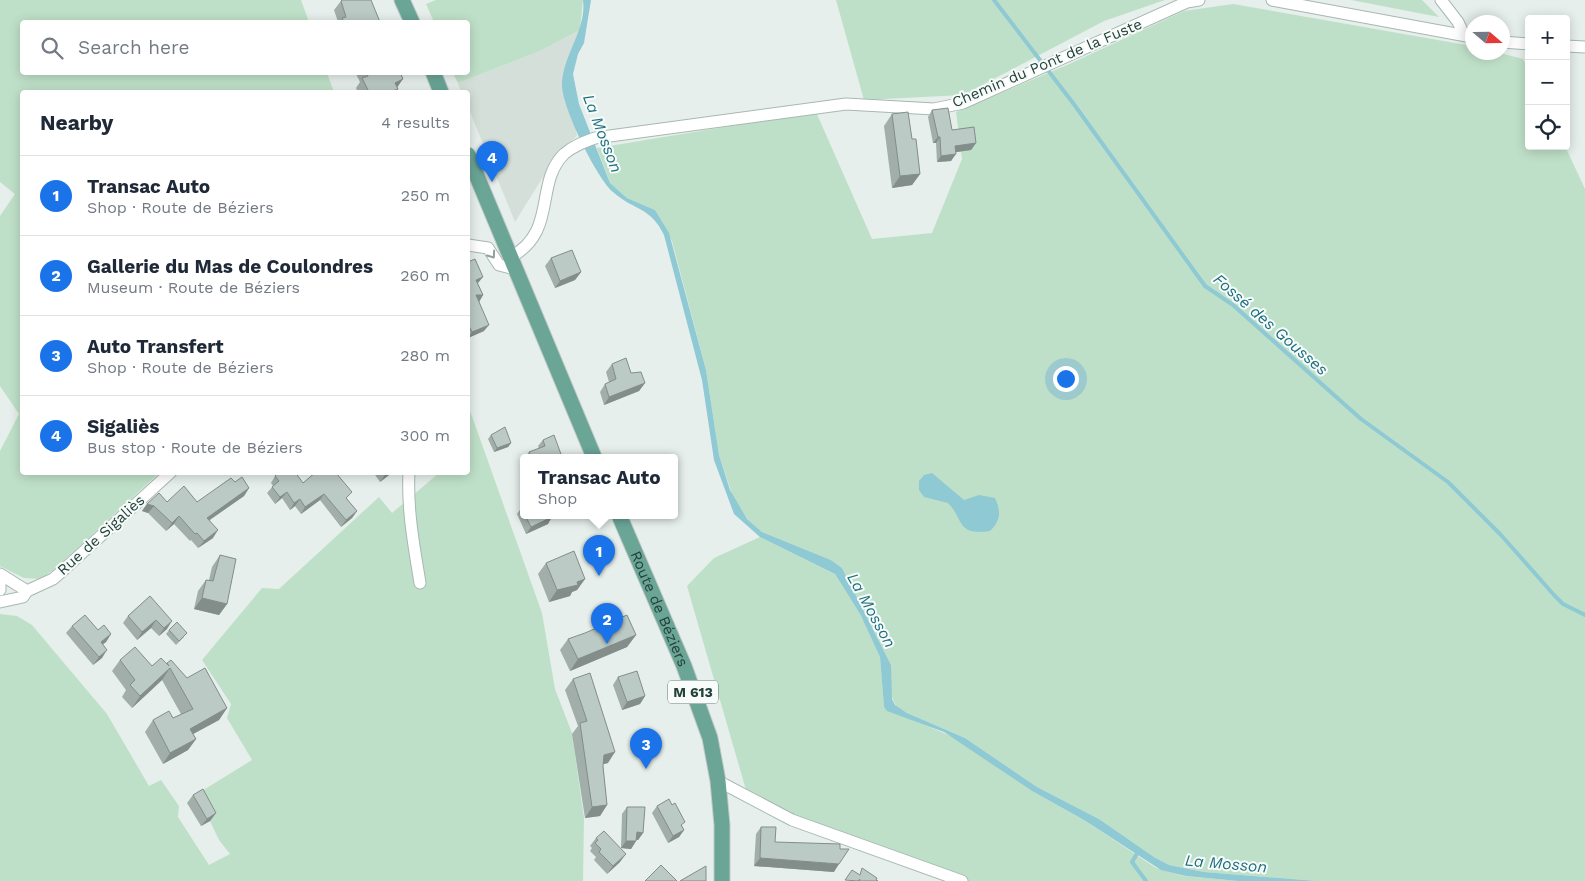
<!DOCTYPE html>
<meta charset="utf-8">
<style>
body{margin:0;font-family:"Work Sans",sans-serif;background:#f2f2f3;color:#1f2937}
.controls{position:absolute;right:15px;top:15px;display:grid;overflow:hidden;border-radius:5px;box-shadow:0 2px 12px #0003}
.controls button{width:45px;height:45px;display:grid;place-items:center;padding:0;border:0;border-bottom:1px solid #e0e1e3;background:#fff;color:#1f2937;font:25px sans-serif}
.compass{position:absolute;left:1465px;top:15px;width:45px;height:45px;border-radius:50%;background:#fff;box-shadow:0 2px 12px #0003;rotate:110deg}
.you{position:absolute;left:1065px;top:378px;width:18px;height:18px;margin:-12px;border:4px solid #fff;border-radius:50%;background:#1a73e8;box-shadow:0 0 0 8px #1a73e833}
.badge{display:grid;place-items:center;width:32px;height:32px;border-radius:50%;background:#1a73e8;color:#fff;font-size:16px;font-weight:700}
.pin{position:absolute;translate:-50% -41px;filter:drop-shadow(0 1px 2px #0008)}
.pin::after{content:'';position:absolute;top:26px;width:18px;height:15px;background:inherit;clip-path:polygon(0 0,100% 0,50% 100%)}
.popup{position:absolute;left:520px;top:454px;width:158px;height:65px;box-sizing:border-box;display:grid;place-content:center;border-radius:5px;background:#fff;filter:drop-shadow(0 1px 4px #0005);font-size:16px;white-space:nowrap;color:#747a83}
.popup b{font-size:19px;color:#1f2937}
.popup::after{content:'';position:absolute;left:50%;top:100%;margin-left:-10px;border:10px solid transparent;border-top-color:#fff}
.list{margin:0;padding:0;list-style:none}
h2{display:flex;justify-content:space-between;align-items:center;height:65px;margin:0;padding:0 20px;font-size:21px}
h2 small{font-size:16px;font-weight:400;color:#747a83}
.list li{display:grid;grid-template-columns:32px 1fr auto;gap:15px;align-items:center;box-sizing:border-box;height:80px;padding:0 20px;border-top:1px solid #e0e1e3}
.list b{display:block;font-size:19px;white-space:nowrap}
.list p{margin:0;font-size:16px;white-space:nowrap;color:#747a83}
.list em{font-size:16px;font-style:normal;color:#747a83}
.icon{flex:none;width:28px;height:28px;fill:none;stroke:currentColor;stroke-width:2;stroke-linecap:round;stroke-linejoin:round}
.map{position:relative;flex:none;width:1585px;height:881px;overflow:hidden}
.search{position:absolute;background:#fff;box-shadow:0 2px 12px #0003;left:20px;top:20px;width:450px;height:55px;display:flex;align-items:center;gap:12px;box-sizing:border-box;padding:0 18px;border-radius:5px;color:#747a83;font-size:19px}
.panel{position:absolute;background:#fff;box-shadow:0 2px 12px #0003;left:20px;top:90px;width:450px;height:385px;border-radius:5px}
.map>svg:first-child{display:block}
.built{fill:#d4dfda}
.green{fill:#bfe0c8}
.water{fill:#8ec9d4}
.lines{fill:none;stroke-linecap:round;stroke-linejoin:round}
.stream{stroke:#8ec9d4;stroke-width:4}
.street-casing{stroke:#a8b8b2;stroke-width:13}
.primary-casing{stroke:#c2cac8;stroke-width:17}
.street{stroke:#fff;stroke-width:11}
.primary{stroke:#6aa596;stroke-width:15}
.wall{fill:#a1aea9}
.shaded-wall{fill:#838d89}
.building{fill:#bbcac4;stroke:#838d89}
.oneway{stroke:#92a09c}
.labels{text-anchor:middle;stroke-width:4;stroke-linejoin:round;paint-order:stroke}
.shield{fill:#f7fbf9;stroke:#637a73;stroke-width:1}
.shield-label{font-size:14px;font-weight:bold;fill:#24423a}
.street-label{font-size:15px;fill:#24423a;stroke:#f7fbf9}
.water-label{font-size:16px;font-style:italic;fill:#1c6f80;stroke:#f7fbf9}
</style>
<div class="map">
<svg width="1585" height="881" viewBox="0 0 1585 881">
<rect width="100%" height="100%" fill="#e6efeb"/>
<path class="built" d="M580,30L565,68L577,136L558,153L515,222L468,107V92H461L458,83L540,51Z"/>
<g class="green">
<path d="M0,0H301L309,22H22V72L327,73L334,92H22V472L159,473L57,567L41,579L24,578L0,566V451L19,414L0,386V216L15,194L0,182Z"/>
<path d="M436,0H583L580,30L540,51L458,83L453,73L468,72V22H434L426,4Z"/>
<path d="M836,0H1165L1104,21L963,95L864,100Z"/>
<path d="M1351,0H1422L1439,17Z"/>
<path d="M1233,4L1472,46V52L1500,53L1523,59L1529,70V146H1565L1585,189V881H1317L1204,872L1169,865L1154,857L1099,819L1037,787L965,738L907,713L896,706L891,695V665L842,568L831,560L762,532L747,519L734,500L719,455L706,370L672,241L655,210L627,198L610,183L597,148L816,112L872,239L932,233L962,159L956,112L1067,65L1184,11Z"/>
<path d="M468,405L542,613L555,689L572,733L584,818L583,881H0V614L17,616L32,625L107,714L149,786L161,780L179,806L178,817L209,865L230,854L219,840L197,794L252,760L227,718L231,704L202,660L262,588L279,589L379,497L392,513L439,473L468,472Z"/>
<path d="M760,537L835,574L860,614L880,657L884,707L955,738L1032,791L1084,820L1156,868L1184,876L1239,881H964L794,817L746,790L687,586L714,558Z"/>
</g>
<g class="water">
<path d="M583,0H591L584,43L578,54L573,74L579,104L610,183L627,198L655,210L669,233L706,370L719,455L730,490L747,519L762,532L831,560L842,568L891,665L892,699L895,705L907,713L965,738L1037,787L1099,819L1154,857L1169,865L1204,872L1317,881H1238L1186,876L1161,870L1084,820L1032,791L944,732L887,711L884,707L880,657L860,614L835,574L760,537L734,514L714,460L702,380L664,235C650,206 634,211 613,192C596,177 562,107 562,85C562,56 587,30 583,0Z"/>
<path d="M932,473L964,500L979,495L995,498C1001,512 1001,520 990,531C956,536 964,519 948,503L924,497L919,490V481L924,475Z"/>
</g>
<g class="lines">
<g class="stream">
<path d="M994,0L1073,103L1205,286L1233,305L1361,419L1448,482L1501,535L1554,595L1563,604L1585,615"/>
<path d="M1138,852L1132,862L1146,881"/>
</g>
<defs>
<g id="street">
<path d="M1272,0L1472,37"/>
<path d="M1441,0L1458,22L1464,35"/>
<path d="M1502,42L1529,44"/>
<path d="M1566,46L1585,47"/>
<path d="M468,245L488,248L499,265L515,269"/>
<path d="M511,257C558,231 534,184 564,154C573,146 584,142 595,138L846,104L934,109L963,103L1187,2L1199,0"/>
<path d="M409,472C407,510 414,546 420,583"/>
<path d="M0,574L27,591"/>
<path d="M0,579V590"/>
<path d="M0,602L23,597L27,591L53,579L60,573L171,472"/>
<path d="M718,781L792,820L962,881"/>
</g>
<g id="primary">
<path d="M402,0L412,22"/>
<path d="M433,72L441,92"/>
<path d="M468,155L594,457"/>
<path id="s1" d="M619,515L684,666L710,738L718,781L722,825V881"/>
</g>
</defs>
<use href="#street" class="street-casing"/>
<use href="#primary" class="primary-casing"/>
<use href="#street" class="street"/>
<use href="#primary" class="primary"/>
</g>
<g class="wall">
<path d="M341,1L380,22H338L334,10Z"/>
<path d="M355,72H400L397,88L398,89L396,92H358L356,88L360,82Z"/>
<path d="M932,110L952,130L976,143L971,150L956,152L951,161L937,162L936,143H933L928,117Z"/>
<path d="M892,114L912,139L920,174L912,185L892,188L884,126Z"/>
<path d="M551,258L581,272L575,280L555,288L545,266Z"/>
<path d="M468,262L483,295L479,302L484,331L468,338Z"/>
<path d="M612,364L631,373L645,383L639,391L604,405L600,392L605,384L609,382L606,372Z"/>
<path d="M491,435L511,443L508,447L494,452L488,439Z"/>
<path d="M543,440L562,457H526L529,452L539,449L538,446Z"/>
<path d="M310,472H338L337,474L347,499L357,511L352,518L341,527L320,500L301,514L295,506L290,510L282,498L275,504L267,493L273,486L271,483L275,476L303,483L312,476Z"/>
<path d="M373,472H393L380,482Z"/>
<path d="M235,482L249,488L244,496L210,520L213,538L198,548L191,540L190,541L174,524L166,531L148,513L142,511L147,504L197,502Z"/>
<path d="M524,506V515H551L548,524L526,534L517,514L522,507Z"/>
<path d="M220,555L227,604L219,615L194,609L198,591L206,580H209L212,567Z"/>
<path d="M546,563L585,579L577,590L572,592L570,596L549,602L538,574Z"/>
<path d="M150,596L167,629L159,636L151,628L137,640L123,623L128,616Z"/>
<path d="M72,626L98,630L111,634L106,642L103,644L102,658L93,665L66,633Z"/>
<path d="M169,630L184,637L176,645L166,634Z"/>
<path d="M636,635L627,647L570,671L560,650L568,639Z"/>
<path d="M120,660L152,666L167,663L227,708L219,720L193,734L196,739L188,750L163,764L145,732L153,720L173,718L181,714L162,680L132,708L122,697L126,690L112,671Z"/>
<path d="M618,677L645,696L640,704L622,710L613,685Z"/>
<path d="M573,679L608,763L603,764V766L607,805L600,816L585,818L572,734L578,726L565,690Z"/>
<path d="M193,795L216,813L210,821L201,826L187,803Z"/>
<path d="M672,805L684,830L679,837L668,843L652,813L657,806Z"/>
<path d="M627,807L643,833L638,840H636V841L631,849L621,848L622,814Z"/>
<path d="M761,827L775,842L834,872L754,866L756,834Z"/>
<path d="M596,838L620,862L607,874L594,860L596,857L590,851L592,848L590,846Z"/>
</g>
<g class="shaded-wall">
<path d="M403,79L396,89L395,83Z"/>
<path d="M938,137H940L936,143H933Z"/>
<path d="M976,143L971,150L950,153L955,146Z"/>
<path d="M956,154L951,161L937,162L941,156Z"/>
<path d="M920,174L912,185L892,188L900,176Z"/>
<path d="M581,272L575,280L555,288L560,281Z"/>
<path d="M483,277L478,283L472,287L476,280Z"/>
<path d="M476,295H483L479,302Z"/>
<path d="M489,325L484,331L468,338L472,332Z"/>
<path d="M645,383L639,391L604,405L609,397Z"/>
<path d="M511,443L508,447L494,452L497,448Z"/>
<path d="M388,472H393L380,482L385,475Z"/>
<path d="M249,488L244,496L202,525L207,518Z"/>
<path d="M287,492L282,498L275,504L280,497Z"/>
<path d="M324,494L320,500L301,514L305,507Z"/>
<path d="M300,499L295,506L290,510L294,503Z"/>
<path d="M147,504L154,506L148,513L142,511Z"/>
<path d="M357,511L352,518L341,527L346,520Z"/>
<path d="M179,516L174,524L166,531L172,523Z"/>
<path d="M552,517L548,524L526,534L531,527Z"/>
<path d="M218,530L213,538L198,548L204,541Z"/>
<path d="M585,579L577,590L572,592L570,596L549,602L557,590Z"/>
<path d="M202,598L227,604L219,615L194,609Z"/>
<path d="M156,620L151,628L137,640L142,632Z"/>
<path d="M172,621L167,629L159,636L164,628Z"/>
<path d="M111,634L106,642L96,650L101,642Z"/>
<path d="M636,635L627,647L570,671L578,659Z"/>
<path d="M107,650L102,658L93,665L99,657Z"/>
<path d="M170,668L162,680L132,708L140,696Z"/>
<path d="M645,696L640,704L622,710L627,702Z"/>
<path d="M227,708L219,720L182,740L190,729Z"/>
<path d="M196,739L188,750L163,764L170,753Z"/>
<path d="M615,752L608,763L596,766L604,755Z"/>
<path d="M607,805L600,816L585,818L592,807Z"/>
<path d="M216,813L210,821L201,826L207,819Z"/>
<path d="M684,830L679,837L668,843L673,836Z"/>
<path d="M637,832L643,833L638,840H632Z"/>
<path d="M626,841H636L631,849L621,848Z"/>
<path d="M626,854L620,862L607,874L613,866Z"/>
<path d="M760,858L839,864L834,872L754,866Z"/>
</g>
<g class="building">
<path d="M342,0H371L380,22H344L342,18L346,17L341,1Z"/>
<path d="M366,72H400L403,79L395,83L398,89L390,92H369L362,78L368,76Z"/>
<path d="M948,108L952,130L974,127L976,143L955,146L956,154L941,156L940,137H938L932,110Z"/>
<path d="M908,112L912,139H916L920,174L900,176L892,114Z"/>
<path d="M572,250L581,272L560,281L551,258Z"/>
<path d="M475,259L483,277L476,280L483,295H476L489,325L472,332L468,324V262Z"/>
<path d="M626,358L631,373L641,372L645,383L609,397L605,384L616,379L612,364Z"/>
<path d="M505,427L511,443L497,448L491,435Z"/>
<path d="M554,435L562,457H531L529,452L545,446L543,440Z"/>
<path d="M280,472H295L303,483L316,472H337L336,473L352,492L346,498L357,511L346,520L324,494L305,507L300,499L294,503L287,492L280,497L272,487L279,481L275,476Z"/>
<path d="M242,477L249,488L207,518L218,530L204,541L197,533L195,534L179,516L172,523L154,506L147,504L159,493L167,502L184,486L197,502L231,478L235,482Z"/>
<path d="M524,506V513L522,507Z"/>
<path d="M525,515H551L552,517L531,527Z"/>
<path d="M574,551L585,579L577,582L578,585L557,590L546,563Z"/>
<path d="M220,555L236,559L227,604L202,598L206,580L213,581Z"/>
<path d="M150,596L172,621L164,628L156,620L142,632L128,616Z"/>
<path d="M85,615L98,630L104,625L111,634L101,642L107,650L99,657L72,626Z"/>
<path d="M627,615L636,635L578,659L568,639L585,633Z"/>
<path d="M177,622L187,633L179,641L169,630Z"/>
<path d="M135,647L152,666L161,658L169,666L167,663L171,660L187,678L205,668L227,708L190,729L196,739L170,753L153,720L169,711L173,718L193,709L170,668L140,696L130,685L135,680L120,660Z"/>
<path d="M637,671L645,696L627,702L618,677Z"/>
<path d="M590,673L615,752L604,755L603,766L607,805L592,807L580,723L587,721L573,679Z"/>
<path d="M203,789L216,813L207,819L193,795Z"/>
<path d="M669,799L672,805L675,803L685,822L681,825L684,830L673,836L657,806Z"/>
<path d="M627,807H645L643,833L637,832L636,841H626Z"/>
<path d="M761,827H776L775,842L840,844V849H849L839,864L760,858Z"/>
<path d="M604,831L626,854L613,866L599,852L601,849L595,843L598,840L596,838Z"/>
<path d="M661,865L677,881H645Z"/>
<path d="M706,866V881H680Z"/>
<path d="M862,868L877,878L876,880L878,881H859L860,879L858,881L845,880L852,870L860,875Z"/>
</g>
<defs><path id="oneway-chevron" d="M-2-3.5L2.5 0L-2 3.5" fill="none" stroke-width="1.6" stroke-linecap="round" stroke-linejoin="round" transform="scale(1.25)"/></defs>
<use class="oneway" href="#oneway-chevron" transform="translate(492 255) rotate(55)"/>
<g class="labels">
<rect class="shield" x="668" y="680.5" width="50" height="23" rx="4"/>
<g class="shield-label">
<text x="693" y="697">M 613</text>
</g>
<g class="street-label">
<text transform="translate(1047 63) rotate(-23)" y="5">Chemin du Pont de la Fuste</text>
<text transform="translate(101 535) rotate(-42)" y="5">Rue de Sigaliès</text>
<text dy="5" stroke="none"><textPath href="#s1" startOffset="102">Route de Béziers</textPath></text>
</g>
<g class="water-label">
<text transform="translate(603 133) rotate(69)" y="6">La Mosson</text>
<text transform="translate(1271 324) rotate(41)" y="6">Fossé des Gousses</text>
<text transform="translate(872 610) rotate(61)" y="6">La Mosson</text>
<text transform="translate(1226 863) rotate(5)" y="6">La Mosson</text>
</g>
</g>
</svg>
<div class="controls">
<button>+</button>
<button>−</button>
<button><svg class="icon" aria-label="locate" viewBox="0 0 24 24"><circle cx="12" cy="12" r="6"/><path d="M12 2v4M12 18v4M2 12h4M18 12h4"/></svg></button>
</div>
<svg class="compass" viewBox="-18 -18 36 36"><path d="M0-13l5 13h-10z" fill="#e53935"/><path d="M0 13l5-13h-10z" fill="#747a83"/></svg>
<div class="you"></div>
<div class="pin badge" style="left:599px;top:576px">1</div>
<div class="popup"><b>Transac Auto</b>Shop</div>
<div class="pin badge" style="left:607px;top:644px">2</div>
<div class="pin badge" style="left:646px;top:769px">3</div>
<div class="pin badge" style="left:492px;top:182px">4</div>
<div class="search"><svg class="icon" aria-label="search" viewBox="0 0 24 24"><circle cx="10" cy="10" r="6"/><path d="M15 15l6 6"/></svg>Search here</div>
<section class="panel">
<h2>Nearby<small>4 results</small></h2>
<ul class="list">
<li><span class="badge">1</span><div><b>Transac Auto</b><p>Shop · Route de Béziers</p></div><em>250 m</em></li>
<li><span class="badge">2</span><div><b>Gallerie du Mas de Coulondres</b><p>Museum · Route de Béziers</p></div><em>260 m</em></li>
<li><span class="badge">3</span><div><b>Auto Transfert</b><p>Shop · Route de Béziers</p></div><em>280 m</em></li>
<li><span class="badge">4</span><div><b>Sigaliès</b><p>Bus stop · Route de Béziers</p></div><em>300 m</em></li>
</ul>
</section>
</div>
